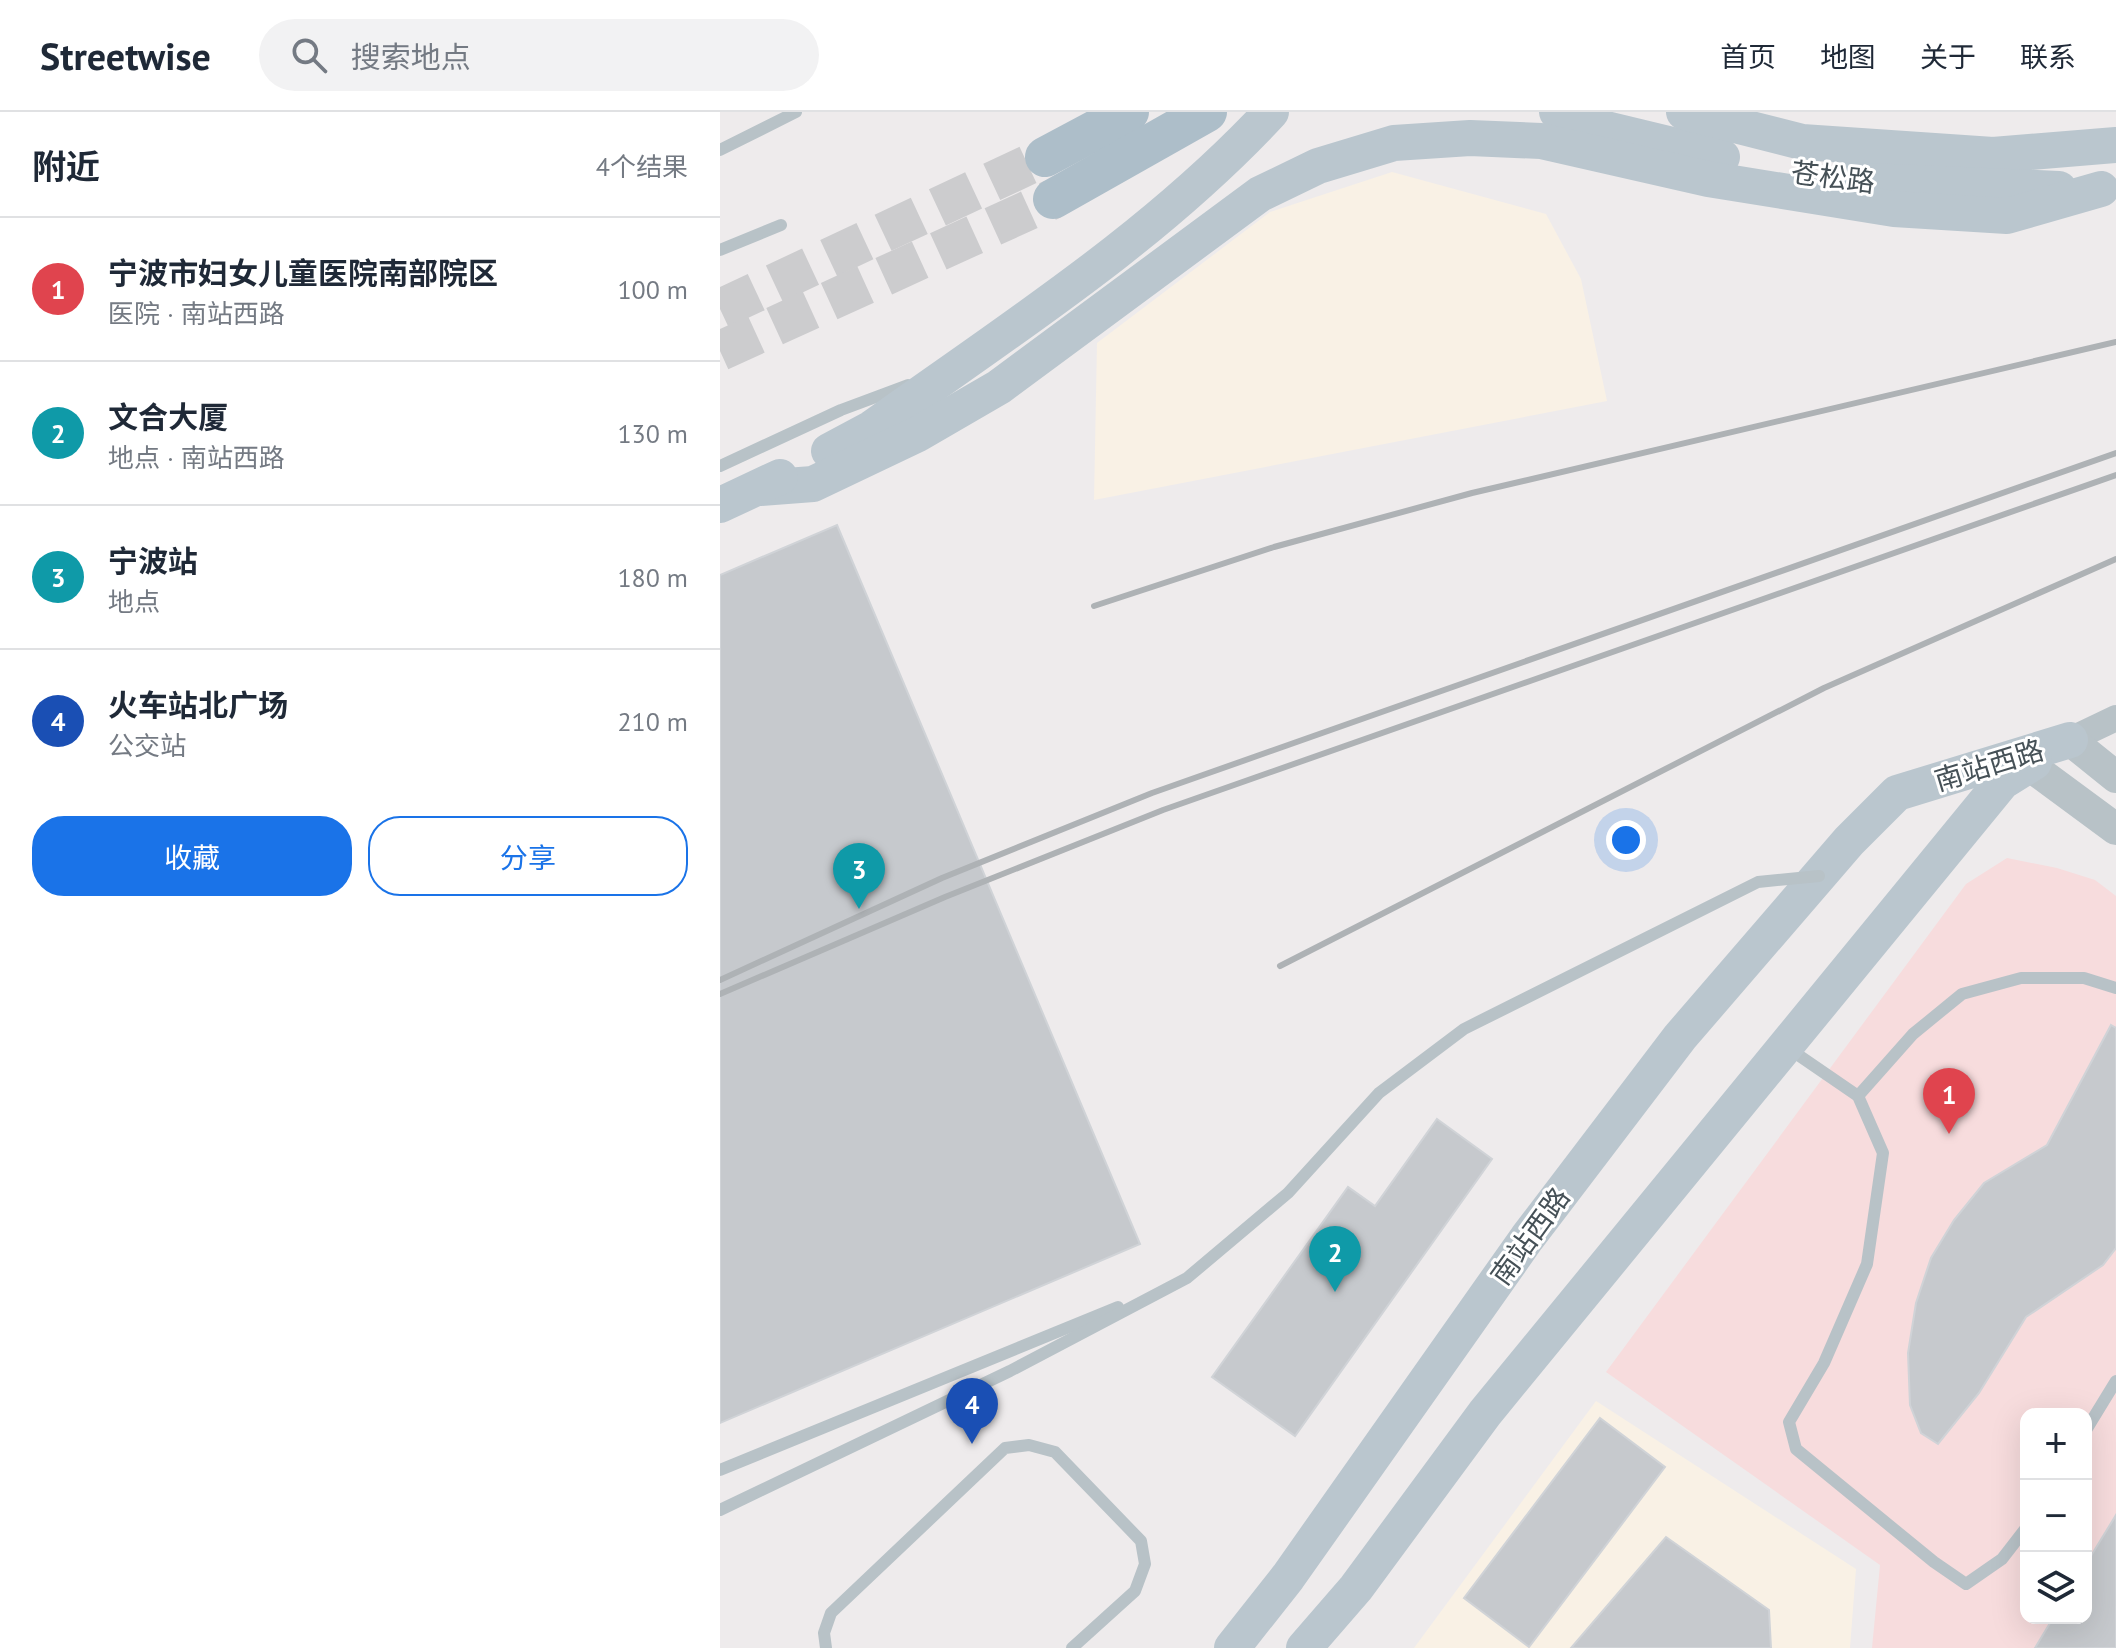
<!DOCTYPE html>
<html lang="zh">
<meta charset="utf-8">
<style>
body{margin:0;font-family:"PT Sans","Noto Sans SC",sans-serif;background:#f2f2f3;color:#1f2937}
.controls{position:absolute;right:24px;bottom:24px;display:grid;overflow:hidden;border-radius:16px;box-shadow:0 8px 32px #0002}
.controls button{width:72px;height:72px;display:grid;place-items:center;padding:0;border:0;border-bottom:2px solid #e0e1e3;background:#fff;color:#1f2937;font:40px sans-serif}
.you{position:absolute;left:906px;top:728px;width:28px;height:28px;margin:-20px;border:6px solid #fff;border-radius:50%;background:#1a73e8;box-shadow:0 0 0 12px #1a73e833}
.badge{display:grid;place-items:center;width:52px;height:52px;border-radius:50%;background:#1a73e8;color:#fff;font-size:26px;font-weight:700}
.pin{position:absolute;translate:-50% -66px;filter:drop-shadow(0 2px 4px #0008)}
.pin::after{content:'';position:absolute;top:42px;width:28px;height:24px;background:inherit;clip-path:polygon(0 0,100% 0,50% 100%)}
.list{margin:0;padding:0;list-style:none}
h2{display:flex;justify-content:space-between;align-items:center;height:104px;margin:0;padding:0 32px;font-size:34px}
h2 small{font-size:26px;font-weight:400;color:#747a83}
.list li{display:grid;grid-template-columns:52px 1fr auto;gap:24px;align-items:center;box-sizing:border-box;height:144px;padding:0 32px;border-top:2px solid #e0e1e3}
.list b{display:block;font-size:30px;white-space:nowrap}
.list p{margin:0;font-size:26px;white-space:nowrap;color:#747a83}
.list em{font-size:26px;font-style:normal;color:#747a83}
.actions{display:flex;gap:16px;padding:24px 32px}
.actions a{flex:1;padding:18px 0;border:2px solid #1a73e8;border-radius:32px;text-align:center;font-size:28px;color:#1a73e8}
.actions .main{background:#1a73e8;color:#fff}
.icon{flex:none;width:44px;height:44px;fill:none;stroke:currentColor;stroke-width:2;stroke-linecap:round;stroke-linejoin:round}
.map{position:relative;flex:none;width:1396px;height:1536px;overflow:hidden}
header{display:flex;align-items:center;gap:48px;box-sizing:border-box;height:112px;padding:0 40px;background:#fff;border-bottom:2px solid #e0e1e3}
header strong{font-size:38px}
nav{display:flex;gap:44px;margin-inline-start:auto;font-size:28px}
.search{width:560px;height:72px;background:#f2f2f3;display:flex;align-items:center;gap:20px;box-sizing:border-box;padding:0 28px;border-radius:44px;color:#747a83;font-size:30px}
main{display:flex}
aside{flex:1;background:#fff}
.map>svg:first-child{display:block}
.commercial{fill:#f9f1e5}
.medical{fill:#f7dcdd;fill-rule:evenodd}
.building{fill:#c6c9cd;stroke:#d0d3d7;stroke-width:2}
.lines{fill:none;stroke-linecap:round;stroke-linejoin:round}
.primary-tunnel{stroke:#ccccce;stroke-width:40;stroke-dasharray:40 20;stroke-linecap:butt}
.service{stroke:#b8c2c7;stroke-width:12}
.minor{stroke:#b8c2c7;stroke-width:26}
.tertiary{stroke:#b8c2c7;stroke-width:32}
.secondary{stroke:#bac6ce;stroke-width:36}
.primary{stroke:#adbec9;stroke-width:40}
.rail{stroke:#aeb2b5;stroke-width:6}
.service-bridge{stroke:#b8c2c7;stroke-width:12}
.labels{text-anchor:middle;stroke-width:6;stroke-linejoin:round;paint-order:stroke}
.street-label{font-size:28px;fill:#465157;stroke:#fff}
</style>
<header>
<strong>Streetwise</strong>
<div class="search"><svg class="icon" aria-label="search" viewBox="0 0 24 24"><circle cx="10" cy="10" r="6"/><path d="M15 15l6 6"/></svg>搜索地点</div>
<nav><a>首页</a><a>地图</a><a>关于</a><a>联系</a></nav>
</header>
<main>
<aside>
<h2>附近<small>4个结果</small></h2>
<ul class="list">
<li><span class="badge" style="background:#e0444e">1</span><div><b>宁波市妇女儿童医院南部院区</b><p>医院 · 南站西路</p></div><em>100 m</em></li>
<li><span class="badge" style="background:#0f9aa8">2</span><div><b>文合大厦</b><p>地点 · 南站西路</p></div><em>130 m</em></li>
<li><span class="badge" style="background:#0f9aa8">3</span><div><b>宁波站</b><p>地点</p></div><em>180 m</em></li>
<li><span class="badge" style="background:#1a4fb4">4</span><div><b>火车站北广场</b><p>公交站</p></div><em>210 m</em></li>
</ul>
<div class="actions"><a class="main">收藏</a><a>分享</a></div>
</aside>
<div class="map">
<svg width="1396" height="1536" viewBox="0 0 1396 1536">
<rect width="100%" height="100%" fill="#eeebec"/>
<g class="commercial">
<path d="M672,60L826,102L861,167L887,289L374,388L377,231L550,100Z"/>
<path d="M876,1289L1136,1457L1130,1536H694Z"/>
</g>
<path class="medical" d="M1287,746L1337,756L1375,768L1396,784V1536H1152L1160,1453L886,1260L1246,772ZM1306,1302H1366V1506H1306Z"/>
<g class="building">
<path d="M117,413L420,1132L0,1311V463Z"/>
<path d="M1391,913L1396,916V1136L1383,1153L1306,1205L1259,1281L1218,1332L1201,1321L1190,1293L1188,1241L1196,1191L1211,1146L1234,1108L1264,1071L1327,1033Z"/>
<path d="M717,1007L772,1047L575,1324L492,1265L628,1075L655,1094Z"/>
<path d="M880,1306L945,1355L809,1535L744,1486Z"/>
<path d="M1396,1403V1536H1315L1333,1506H1366V1452Z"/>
<path d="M946,1425L1049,1498L1051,1536H851Z"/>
</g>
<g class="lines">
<g class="primary-tunnel">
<path d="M0,197L325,45"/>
<path d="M0,239L333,87"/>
</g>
<g class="service">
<path d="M0,38L76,0"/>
<path d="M0,138L61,113"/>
<path d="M0,354L121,298L188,273"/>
<path d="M1068,936L1138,984L1163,1041L1147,1152L1104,1251L1069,1310L1076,1337L1214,1450L1246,1472L1282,1447L1306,1416"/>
<path d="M1138,984L1193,922L1242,882L1301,866H1364L1396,876"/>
<path d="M1366,1318L1396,1269"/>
<path d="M106,1536L104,1521L111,1501L285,1336L309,1333L335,1340L421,1429L425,1452L415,1479L352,1536"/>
</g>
<path class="minor" d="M1350,628L1396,606"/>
<g class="tertiary">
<path d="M1350,628L1396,665"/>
<path d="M1309,653L1396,717"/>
</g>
<g class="secondary">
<path d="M837,0L886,17L1002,45"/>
<path d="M964,0L1082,30L1273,43L1396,33"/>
<path d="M1126,68L1339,77"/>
<path d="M109,339L152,316C290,217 435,125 551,0"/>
<path d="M40,376L93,372L198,322L279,275L540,82L598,54L674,31L750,26L821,29L988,67L1174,97L1287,104L1381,77"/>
<path d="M0,393L60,365"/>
<path d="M512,1536L568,1465L807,1126L960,925L1129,729L1177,681L1350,628"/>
<path d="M584,1536L636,1476L765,1301L1282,670L1314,650"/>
</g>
<g class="primary">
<path d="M325,45L409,0"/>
<path d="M333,87L487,0"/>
</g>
<g class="rail">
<path d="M374,494L554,435L752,381L1396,230"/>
<path d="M560,854L1104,576L1396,447"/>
<path d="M0,868L222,766L432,681L1396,341"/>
<path d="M0,882L225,785L443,698L1396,363"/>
</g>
<g class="service-bridge">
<path d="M0,1358L398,1195"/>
<path d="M0,1398L290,1259L467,1166L568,1081L659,981L744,917L1038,770L1099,764"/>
</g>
</g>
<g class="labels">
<g class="street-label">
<text transform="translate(1113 65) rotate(7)" y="10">苍松路</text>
<text transform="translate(1269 653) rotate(-17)" y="10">南站西路</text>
<text transform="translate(810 1124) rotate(-54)" y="10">南站西路</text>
</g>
</g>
</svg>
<div class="controls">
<button>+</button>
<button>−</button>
<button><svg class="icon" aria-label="layers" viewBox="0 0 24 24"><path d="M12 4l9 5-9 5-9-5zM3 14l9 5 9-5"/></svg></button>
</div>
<div class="you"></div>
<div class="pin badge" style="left:1229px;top:1022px;background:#e0444e">1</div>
<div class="pin badge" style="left:615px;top:1180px;background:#0f9aa8">2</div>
<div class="pin badge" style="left:139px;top:797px;background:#0f9aa8">3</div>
<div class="pin badge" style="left:252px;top:1332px;background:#1a4fb4">4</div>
</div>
</main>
